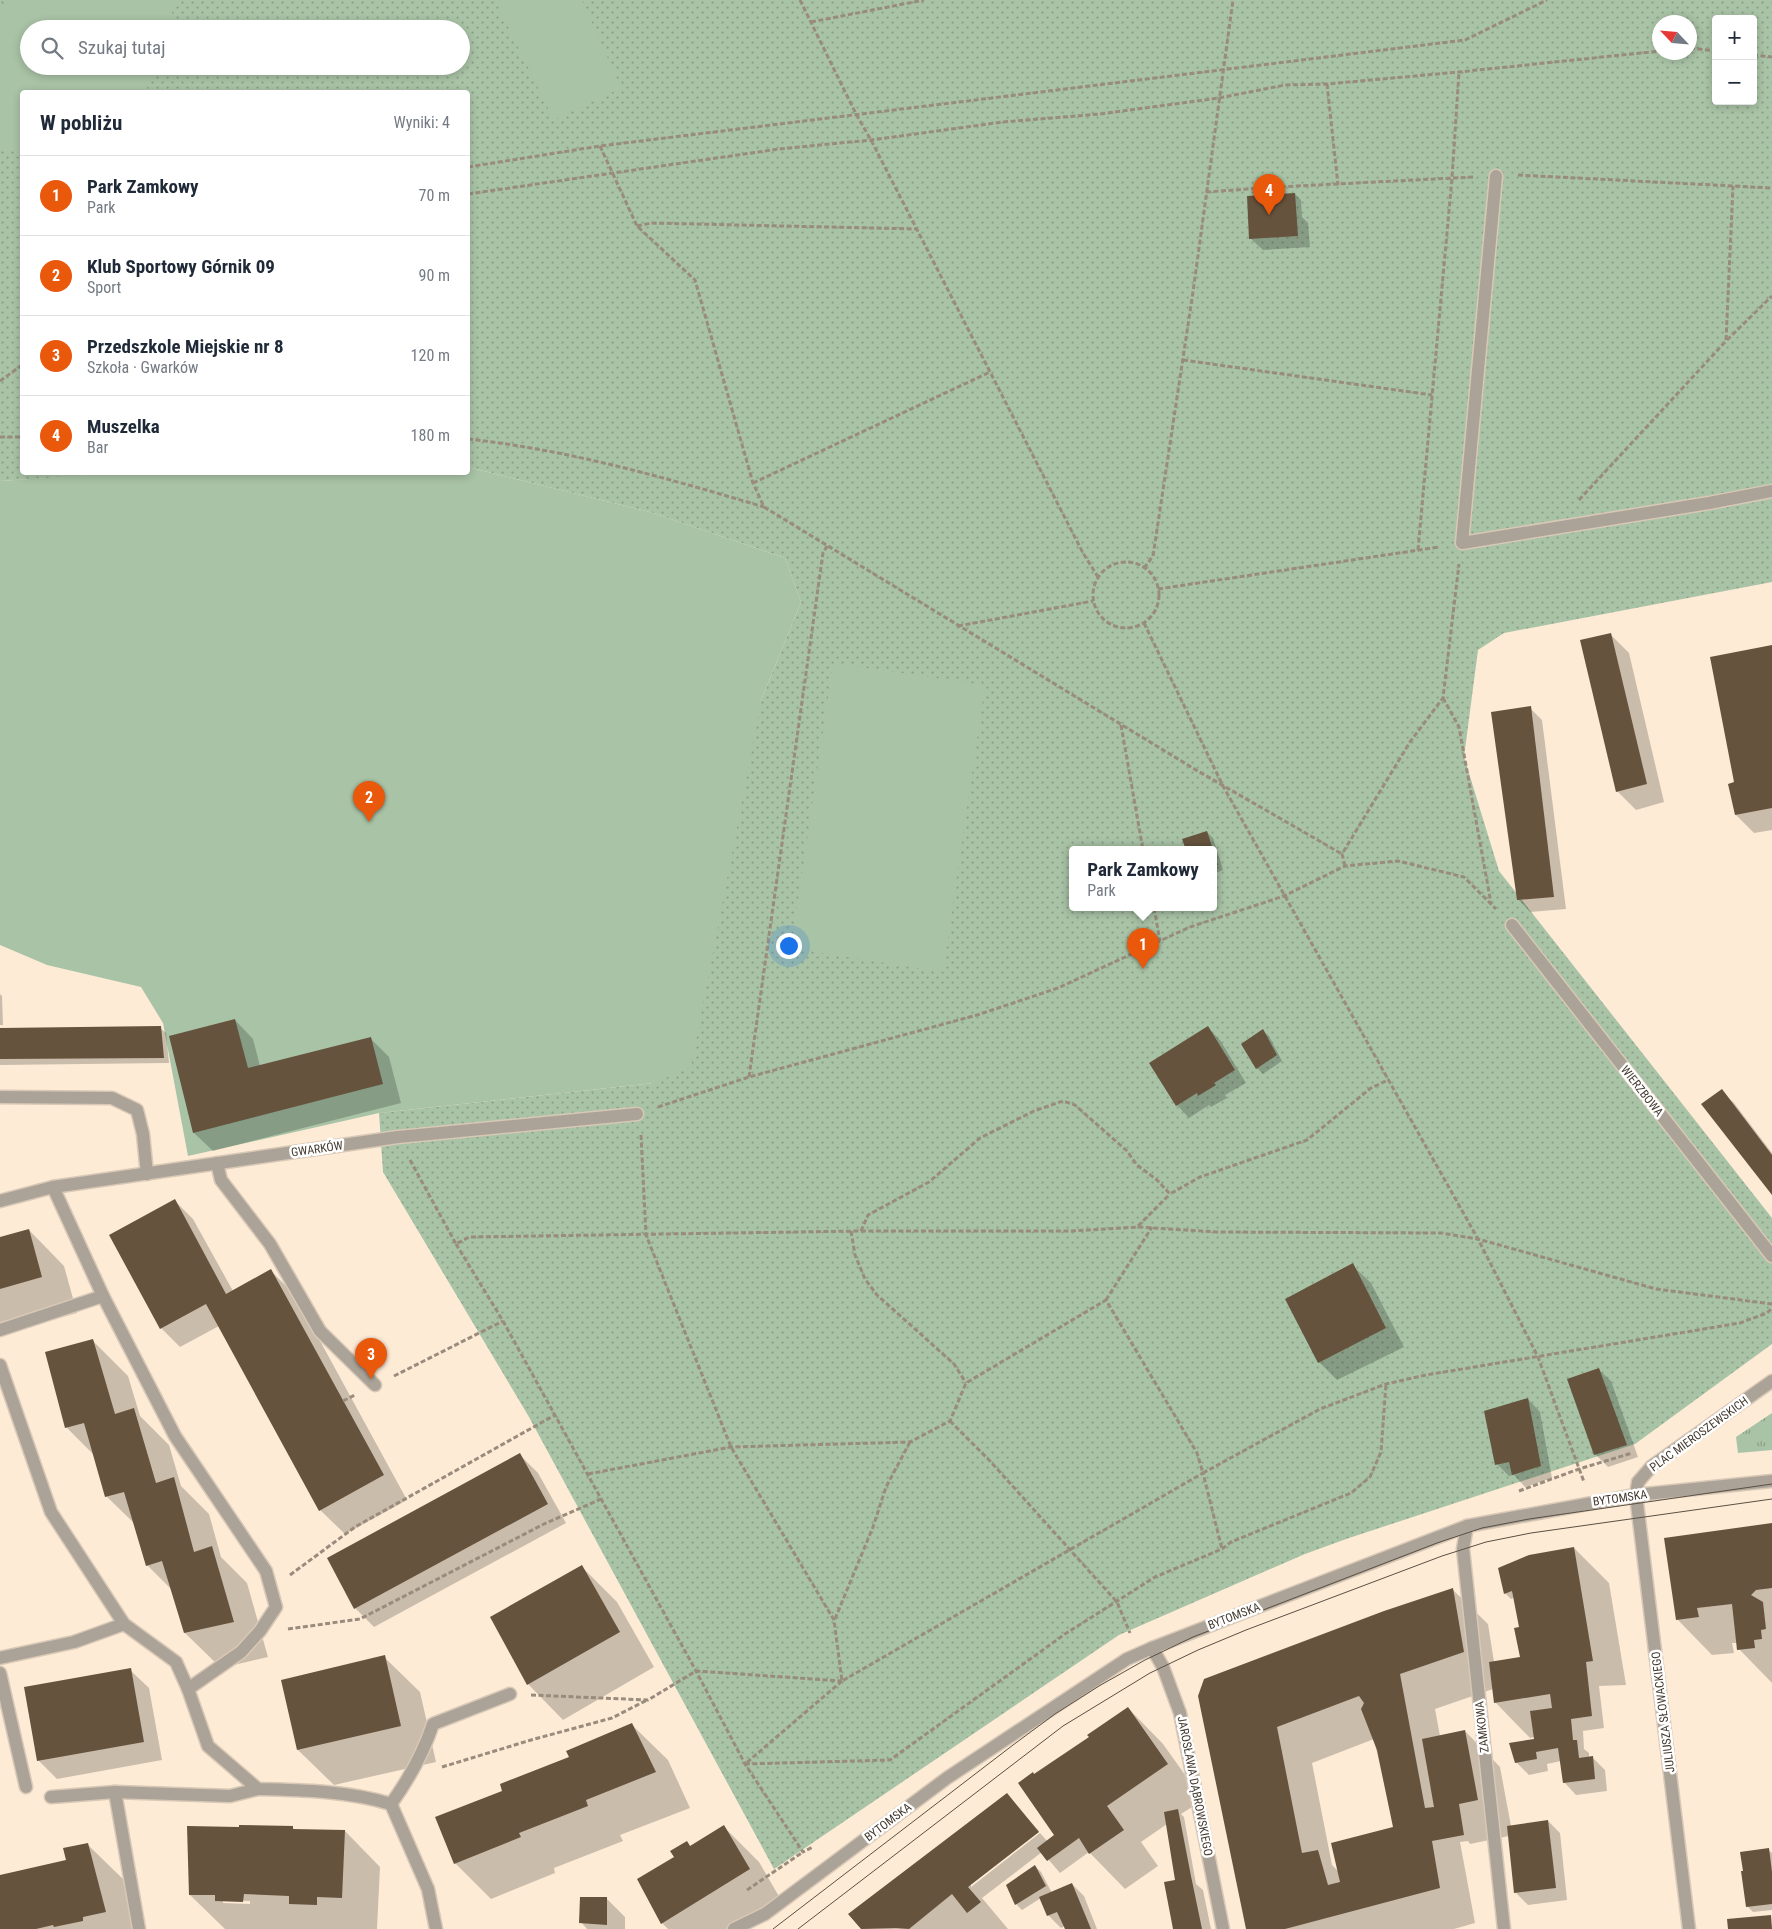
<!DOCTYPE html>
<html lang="pl">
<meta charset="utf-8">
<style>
body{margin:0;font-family:"Roboto Condensed",sans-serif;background:#f2f2f3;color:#1f2937}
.controls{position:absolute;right:15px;top:15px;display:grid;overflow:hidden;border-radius:5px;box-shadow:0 2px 8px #0003}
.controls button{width:45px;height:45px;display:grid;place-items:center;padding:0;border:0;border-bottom:1px solid #e0e1e3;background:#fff;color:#1f2937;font:25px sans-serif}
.compass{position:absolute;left:1652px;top:15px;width:45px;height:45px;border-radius:50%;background:#fff;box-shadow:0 2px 8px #0003;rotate:296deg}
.you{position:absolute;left:788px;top:945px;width:18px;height:18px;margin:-12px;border:4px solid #fff;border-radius:50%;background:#1a73e8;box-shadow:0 0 0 8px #1a73e833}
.badge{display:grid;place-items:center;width:32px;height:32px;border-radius:50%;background:#ea580c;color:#fff;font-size:16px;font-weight:700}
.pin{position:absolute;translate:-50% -41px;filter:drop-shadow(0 1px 2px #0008)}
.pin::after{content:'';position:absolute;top:26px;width:18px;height:15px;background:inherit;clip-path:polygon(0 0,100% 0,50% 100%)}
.popup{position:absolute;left:1069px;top:846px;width:148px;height:65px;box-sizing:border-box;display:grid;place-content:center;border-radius:5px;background:#fff;filter:drop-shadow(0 1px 4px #0005);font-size:16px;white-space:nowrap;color:#747a83}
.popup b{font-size:19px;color:#1f2937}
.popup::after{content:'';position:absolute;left:50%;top:100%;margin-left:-10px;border:10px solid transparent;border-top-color:#fff}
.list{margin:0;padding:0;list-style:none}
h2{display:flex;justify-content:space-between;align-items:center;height:65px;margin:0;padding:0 20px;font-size:21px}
h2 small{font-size:16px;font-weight:400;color:#747a83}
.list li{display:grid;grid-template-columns:32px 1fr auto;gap:15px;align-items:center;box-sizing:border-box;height:80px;padding:0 20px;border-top:1px solid #e0e1e3}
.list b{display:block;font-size:19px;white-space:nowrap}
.list p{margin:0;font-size:16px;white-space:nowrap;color:#747a83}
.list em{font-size:16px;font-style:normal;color:#747a83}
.icon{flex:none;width:28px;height:28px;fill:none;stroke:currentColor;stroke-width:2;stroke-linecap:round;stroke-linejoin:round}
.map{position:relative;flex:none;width:1772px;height:1929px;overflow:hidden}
.search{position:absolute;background:#fff;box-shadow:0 2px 8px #0003;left:20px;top:20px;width:450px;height:55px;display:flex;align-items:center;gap:12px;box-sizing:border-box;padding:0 18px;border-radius:28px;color:#747a83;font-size:19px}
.panel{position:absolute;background:#fff;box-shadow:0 2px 8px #0003;left:20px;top:90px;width:450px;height:385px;border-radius:5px}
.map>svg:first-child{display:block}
.grass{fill:url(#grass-tufts)}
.park{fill:url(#park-dots);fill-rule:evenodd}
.garden{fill:#a9c3a6}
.shadow{fill:#0003;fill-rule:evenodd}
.building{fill:#66533d;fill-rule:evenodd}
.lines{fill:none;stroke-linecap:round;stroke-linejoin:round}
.minor-casing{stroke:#d8c8b5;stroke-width:15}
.path{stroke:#998c7d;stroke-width:3;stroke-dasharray:5 2.5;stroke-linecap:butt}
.minor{stroke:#aca398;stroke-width:12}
.tram{stroke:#5a5043;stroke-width:1}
.labels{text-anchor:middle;stroke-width:5;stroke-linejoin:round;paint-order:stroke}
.street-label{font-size:12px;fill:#433a2f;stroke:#fff}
</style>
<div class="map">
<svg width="1772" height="1929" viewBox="0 0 1772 1929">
<defs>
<pattern id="grass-tufts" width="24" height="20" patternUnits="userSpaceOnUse" patternTransform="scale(1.25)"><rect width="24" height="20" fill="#a9c3a6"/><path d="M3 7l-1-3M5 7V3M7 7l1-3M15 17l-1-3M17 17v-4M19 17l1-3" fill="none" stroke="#8b9f88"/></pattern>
<pattern id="park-dots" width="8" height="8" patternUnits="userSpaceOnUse" patternTransform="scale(1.25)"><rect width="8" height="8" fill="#a9c3a6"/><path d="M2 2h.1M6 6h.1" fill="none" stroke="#8b9f88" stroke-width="1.8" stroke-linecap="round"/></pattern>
</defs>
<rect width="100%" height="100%" fill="#fdebd6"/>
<path class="grass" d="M1772,1413V1450L1738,1453L1736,1437Z"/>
<path class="park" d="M0,0H1772V582L1504,633L1478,650L1464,757L1499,871L1772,1218V1344L1635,1444L1349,1538L1305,1554L1119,1635L774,1869L529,1417L383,1172L379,1113L654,1083L762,698L801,602L785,558L650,512L468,467V92H22V472L134,473L0,481ZM1716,19H1753V101H1716ZM1660,22H1690V52H1660ZM29,29H461V66H29ZM1073,850H1213V908H1073Z"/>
<g class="garden">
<path d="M5,0H176L167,29H29V66H154L146,92H22V154L0,147V15Z"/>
<path d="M495,0H582L621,88L554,120Z"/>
<path d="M468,467L650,512L785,558L801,602L762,698L691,1067L654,1083L379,1113L188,1156L163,1023L141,987L47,965L0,945V481L134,472H468Z"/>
<path d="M833,663L985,685L943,972L791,948Z"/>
</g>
<g class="shadow">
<path d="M1295,194L1301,200L1302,217L1308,223L1310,247L1263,250L1250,238Z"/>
<path d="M1610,634L1629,653L1664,802L1636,810L1617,791Z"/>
<path d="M1772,646V830L1754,833L1736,815V783Z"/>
<path d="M1530,708L1542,720L1566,909L1530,912L1518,899Z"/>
<path d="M1207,832L1213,838L1223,870L1213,874V850H1187L1184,840Z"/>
<path d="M0,994L2,996L3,1025H0Z"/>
<path d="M235,1020L253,1039L260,1066L370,1038L389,1057L401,1103L213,1151L194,1133Z"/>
<path d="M160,1028L166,1033L169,1063L0,1065V1029Z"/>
<path d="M1208,1028L1220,1040L1246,1083L1225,1095L1227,1098L1211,1107L1209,1105L1189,1118L1177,1105L1151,1063Z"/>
<path d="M1263,1031L1269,1036L1282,1061L1263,1074L1257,1068Z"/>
<path d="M1721,1091L1734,1103L1772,1153V1193Z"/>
<path d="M175,1201L193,1219L233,1291L270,1270L295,1295L407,1500L345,1534L320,1510L219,1326L180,1347L161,1328Z"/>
<path d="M29,1230L64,1266L77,1313L0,1334V1238Z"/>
<path d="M1352,1265L1371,1283L1404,1347L1337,1380L1319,1362Z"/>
<path d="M93,1341L128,1376L140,1416L169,1445L181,1486L209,1514L221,1557L247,1583L268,1657L221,1668L185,1633L173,1591L147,1565L135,1524L106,1496L95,1456L66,1427Z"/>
<path d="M1598,1369L1611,1381L1638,1457L1608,1467L1595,1454Z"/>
<path d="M1528,1399L1540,1412L1552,1478L1525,1487L1514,1475L1509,1476L1497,1464Z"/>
<path d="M520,1455L538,1473L566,1523L374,1627L355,1608Z"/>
<path d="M1772,1524V1683L1739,1649L1738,1643H1732L1734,1653L1712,1655L1677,1619Z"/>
<path d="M1574,1548L1609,1583L1626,1685L1599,1686L1604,1728L1583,1731L1584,1749L1589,1753V1758H1593L1605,1770L1607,1791L1576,1795L1564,1782L1561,1761L1547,1764L1548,1771L1529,1775L1516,1762L1535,1740V1737L1530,1738L1495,1702L1493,1689L1435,1709L1440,1736L1465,1731L1500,1767L1511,1826L1548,1821L1560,1833L1567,1900L1528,1905L1516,1893L1509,1836L1470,1844L1468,1841L1460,1842L1475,1923L1454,1929H1247L1199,1696L1452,1589L1488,1624L1494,1662L1522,1658L1520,1629L1515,1597L1511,1599L1505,1593ZM1374,1739L1394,1828L1339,1872L1332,1865L1312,1763Z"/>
<path d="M582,1567L617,1602L654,1667L563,1720L528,1684Z"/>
<path d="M384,1657L420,1692L436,1762L334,1785L298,1750L282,1681Z"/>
<path d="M130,1670L149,1688L162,1760L57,1779L38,1760Z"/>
<path d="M1128,1708L1163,1744L1203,1800L1181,1814L1184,1817L1196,1884L1203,1890L1211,1929H1175L1177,1881L1167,1824L1141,1842L1158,1866L1125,1889L1089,1852L1060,1873L1042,1852L982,1898L1008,1929H863L850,1915L1006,1795L1039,1831L971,1884V1887L1040,1833L1048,1842L1056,1835L1034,1776L1090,1738Z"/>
<path d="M632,1725L668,1760L690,1808L620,1835L623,1841L554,1868L555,1873L491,1899L455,1863L504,1791Z"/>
<path d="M292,1827L295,1830L345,1831L380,1867L377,1929H225L190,1895ZM223,1900L250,1901V1904L223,1903Z"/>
<path d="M724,1827L759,1862L784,1905L746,1929H668L662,1923L639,1880L676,1857L687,1842L691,1847Z"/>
<path d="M87,1844L123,1879L135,1929H0V1877L68,1861Z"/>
<path d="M1768,1850L1772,1853V1910L1753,1912L1747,1906L1744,1872Z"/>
<path d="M1035,1866L1041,1872L1052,1893L1072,1884L1084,1896L1097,1929H1067L1065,1926L1061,1928L1048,1915L1041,1898L1022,1910L1016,1904Z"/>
<path d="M606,1898L625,1917V1929H587L581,1922Z"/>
</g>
<g class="building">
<path d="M1295,193L1298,236L1249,239L1247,196Z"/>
<path d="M1611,633L1647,784L1616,792L1580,640Z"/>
<path d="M1772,645V808L1735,815L1728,784L1734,782L1710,657Z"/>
<path d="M1531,706L1554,897L1517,900L1491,712Z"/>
<path d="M1207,831L1218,865L1213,866V850H1186L1182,839Z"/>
<path d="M235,1019L248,1068L371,1037L383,1084L193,1133L169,1036Z"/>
<path d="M161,1026L164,1058L0,1059V1028Z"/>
<path d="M1208,1026L1235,1070L1214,1083L1216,1085L1198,1096L1197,1093L1176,1106L1149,1063Z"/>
<path d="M1263,1029L1277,1055L1256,1069L1241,1044Z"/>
<path d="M1722,1089L1772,1155V1195L1701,1104Z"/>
<path d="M175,1199L226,1294L271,1269L384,1475L319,1511L206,1304L160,1329L109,1235Z"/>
<path d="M29,1229L42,1277L0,1289V1237Z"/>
<path d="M1353,1263L1386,1328L1318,1363L1285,1299Z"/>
<path d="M93,1339L115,1414L134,1408L156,1483L174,1477L194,1552L212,1546L234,1622L184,1633L162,1561L146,1566L124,1492L105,1497L84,1423L65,1428L45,1352Z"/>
<path d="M1599,1368L1627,1445L1594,1455L1567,1379Z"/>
<path d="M1528,1398L1541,1466L1512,1475L1509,1462L1495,1465L1484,1411Z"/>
<path d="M520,1453L548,1504L354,1609L327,1558Z"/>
<path d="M1772,1523V1588L1756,1590L1751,1595L1763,1602L1766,1629L1761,1630L1762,1639L1754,1640L1755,1648L1737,1650L1732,1604L1697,1608L1699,1617L1676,1620L1664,1538Z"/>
<path d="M1574,1547L1593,1661L1586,1662L1592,1716L1571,1719L1573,1740H1577L1579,1758L1593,1756L1595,1779L1563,1783L1558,1748L1536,1752L1537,1759L1515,1763L1509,1743L1534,1739L1530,1711L1552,1708L1550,1694L1494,1703L1489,1662L1520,1657L1514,1628L1519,1627L1512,1591L1504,1594L1498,1568L1529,1555Z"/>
<path d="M582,1565L620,1632L527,1685L490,1617Z"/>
<path d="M1453,1588L1464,1652L1400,1674L1425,1808L1434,1807L1422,1739L1465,1730L1478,1800L1459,1804L1464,1835L1432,1841L1440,1888L1285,1929H1246L1198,1696L1204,1679L1384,1611ZM1359,1696L1364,1703L1361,1709L1377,1750L1393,1827L1331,1843L1340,1882L1328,1885L1318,1850L1302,1853L1277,1727Z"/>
<path d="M385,1655L401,1726L297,1750L281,1680Z"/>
<path d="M131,1668L144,1742L37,1761L24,1687Z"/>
<path d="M1128,1707L1168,1764L1107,1806L1124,1830L1089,1854L1079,1838L1047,1861L1037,1848L1054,1835L1018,1783L1033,1772L1034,1774L1089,1737L1087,1735Z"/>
<path d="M632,1723L656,1772L586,1800L588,1806L519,1833L521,1837L454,1864L435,1817L502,1791L500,1784L569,1757L566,1751Z"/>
<path d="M1007,1793L1039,1832L968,1887L981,1902L967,1913L952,1894L909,1929L896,1928L861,1929L848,1914Z"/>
<path d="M1178,1809L1191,1876L1202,1929H1173L1164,1882L1175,1880L1164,1812Z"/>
<path d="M1548,1820L1556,1888L1514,1893L1507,1826Z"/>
<path d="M239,1825L293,1826V1829L345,1830L342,1898L317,1897V1905L289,1904V1896L244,1894L243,1902L215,1901V1895H189L187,1826L239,1827Z"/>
<path d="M724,1825L750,1869L661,1924L637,1879L674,1857L670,1851L687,1841L690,1846Z"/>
<path d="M88,1843L106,1912L83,1917V1921L54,1927L53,1925L36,1929H0V1875L66,1860L63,1848Z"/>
<path d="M1769,1848L1772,1872V1904L1746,1907L1741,1871H1743L1740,1852Z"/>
<path d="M1035,1865L1046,1886L1015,1905L1006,1885Z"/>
<path d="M1072,1883L1091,1929H1065L1057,1912L1047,1916L1039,1897Z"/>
<path d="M580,1897H607V1925L579,1923Z"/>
<path d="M1771,1915L1772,1929H1728L1727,1919Z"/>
</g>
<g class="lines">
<defs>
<g id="minor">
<path d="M1496,176L1462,543L1709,503L1772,491"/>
<path d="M1512,925L1772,1256"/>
<path d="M0,1097L112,1098L137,1110L143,1134L147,1174"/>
<path d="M217,1163L221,1180L270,1244L320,1331L375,1385"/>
<path d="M53,1187L103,1296L175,1436L266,1571L276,1607L260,1631L241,1652L188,1689L208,1746L258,1789C302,1790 348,1791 391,1804L428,1889L436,1929"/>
<path d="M0,1201L53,1187L398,1137L637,1114"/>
<path d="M0,1330L103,1296"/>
<path d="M0,1365L51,1512L124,1624L176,1662L188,1689"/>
<path d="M1467,1526L1463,1549L1504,1929"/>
<path d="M1152,1648L1163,1667L1180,1713L1223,1929"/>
<path d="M0,1658L74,1642L124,1624"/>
<path d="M0,1673L26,1787"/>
<path d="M115,1792L139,1929"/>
<path d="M51,1797L115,1792L230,1796L258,1789"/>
<path d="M391,1804C409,1779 423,1754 433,1724L510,1694"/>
<path d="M734,1929L765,1914L947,1778L1127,1659L1152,1648L1467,1526L1636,1495L1772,1481"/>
<path d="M1689,1929L1636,1495L1638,1482L1652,1466L1772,1381"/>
</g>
</defs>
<use href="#minor" class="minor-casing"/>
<g class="path">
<path d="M800,0L856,114L871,140L1083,553L1098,577"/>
<path d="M811,22L924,0"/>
<path d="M1690,48L1716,51"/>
<path d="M1753,55L1772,57"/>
<path d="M1327,84L1338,185"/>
<path d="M600,146L637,226L695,280L753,483L764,507L1196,770L1342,854"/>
<path d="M468,167L600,146L1465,40L1547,0"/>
<path d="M1518,175L1772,188"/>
<path d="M1206,192L1277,187L1474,177"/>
<path d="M468,194L779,149L871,140L1003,122L1100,114L1219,98L1285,85L1327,84L1459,72L1660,51"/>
<path d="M637,226L651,223L917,229"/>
<path d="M1727,340L1772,296"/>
<path d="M1183,360L1432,395"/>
<path d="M0,381L22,365"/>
<path d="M0,437H22"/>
<path d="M468,439C569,450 667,478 764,507"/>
<path d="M753,483L990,372"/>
<path d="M1579,500L1726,341L1733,186"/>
<path d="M1418,550L1452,178L1459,72"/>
<circle cx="1126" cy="595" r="33"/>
<path d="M1144,568L1153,556L1193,292L1233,0"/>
<path d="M1158,589L1439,547"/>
<path d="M1144,623L1223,786L1478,1239L1538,1357L1584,1482"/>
<path d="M958,626L1093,601"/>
<path d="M1443,698L1459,727L1491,903"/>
<path d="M1121,725L1143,850"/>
<path d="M1345,866L1342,854L1410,742L1443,698L1459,564"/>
<path d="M1154,908L1160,941"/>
<path d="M749,1077L823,553L827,546"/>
<path d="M658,1107L749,1077L977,1015L1058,988L1190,927L1284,896L1345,866L1398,861L1464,877L1496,909"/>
<path d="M641,1135L646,1235L731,1447L834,1620L842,1681L1203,1473L1222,1549"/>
<path d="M410,1160L456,1244L469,1237L861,1231H1072L1138,1227L1217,1232L1441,1233L1478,1239L1656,1289L1772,1304"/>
<path d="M1138,1226L1170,1194"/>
<path d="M851,1231L855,1255L865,1279L877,1295L954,1364L966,1383"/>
<path d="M861,1231L868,1215L929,1182L980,1138L1034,1111L1063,1101L1075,1105L1127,1151L1137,1165L1157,1180L1170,1194L1200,1177L1307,1140L1371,1088L1388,1080"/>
<path d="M456,1244L503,1321L696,1671L745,1764L803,1852L813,1847"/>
<path d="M1106,1300L1152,1227"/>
<path d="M394,1376L503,1321"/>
<path d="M343,1401L355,1395"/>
<path d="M950,1421L990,1461L1117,1602L1130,1633"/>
<path d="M588,1474L731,1447L910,1442L950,1421L966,1383L1106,1300L1197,1453L1203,1473L1320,1409L1386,1384L1426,1375L1740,1323L1767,1313L1772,1308"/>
<path d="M1519,1491L1579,1469L1632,1453"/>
<path d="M290,1575L355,1527L555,1415"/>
<path d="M835,1619L873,1527L886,1487L910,1442"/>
<path d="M288,1629L360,1619L544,1524L601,1499"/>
<path d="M842,1681L745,1764L890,1760L1065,1634L1155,1577L1222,1549L1231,1542L1351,1493L1370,1477L1381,1452L1386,1384"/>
<path d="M531,1695L648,1700L696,1671L842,1681"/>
<path d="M442,1767L531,1740L612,1718L647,1700"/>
<path d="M747,1890L803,1852"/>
</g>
<use href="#minor" class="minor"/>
<g class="tram">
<path d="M773,1929L1013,1745L1055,1714L1099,1686L1145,1660L1193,1637L1437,1543L1482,1528L1529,1519L1772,1484"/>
<path d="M798,1929L1063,1726L1150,1673L1198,1650L1246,1630L1442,1556L1486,1542L1531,1533L1772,1499"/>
</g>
</g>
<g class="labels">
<g class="street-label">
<text transform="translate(1642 1091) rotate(52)" y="4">WIERZBOWA</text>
<text transform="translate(317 1149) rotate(-8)" y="4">GWARKÓW</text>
<text transform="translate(1699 1434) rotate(-36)" y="4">PLAC MIEROSZEWSKICH</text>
<text transform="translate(1620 1498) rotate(-8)" y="4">BYTOMSKA</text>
<text transform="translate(1234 1616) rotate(-21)" y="4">BYTOMSKA</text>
<text transform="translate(1663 1712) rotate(-97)" y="4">JULIUSZA SŁOWACKIEGO</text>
<text transform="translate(1482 1727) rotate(-96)" y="4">ZAMKOWA</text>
<text transform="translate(1195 1786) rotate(79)" y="4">JAROSŁAWA DĄBROWSKIEGO</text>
<text transform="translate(888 1822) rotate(-37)" y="4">BYTOMSKA</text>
</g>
</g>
</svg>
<div class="controls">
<button>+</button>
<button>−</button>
</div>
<svg class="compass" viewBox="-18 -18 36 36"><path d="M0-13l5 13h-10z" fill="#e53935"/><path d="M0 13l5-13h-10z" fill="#747a83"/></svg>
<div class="you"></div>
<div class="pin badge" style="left:1143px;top:969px">1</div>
<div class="popup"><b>Park Zamkowy</b>Park</div>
<div class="pin badge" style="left:369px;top:822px">2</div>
<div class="pin badge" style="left:371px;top:1379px">3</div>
<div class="pin badge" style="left:1269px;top:215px">4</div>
<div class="search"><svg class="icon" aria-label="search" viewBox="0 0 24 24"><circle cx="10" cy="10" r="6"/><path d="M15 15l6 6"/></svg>Szukaj tutaj</div>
<section class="panel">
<h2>W pobliżu<small>Wyniki: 4</small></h2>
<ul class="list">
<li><span class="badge">1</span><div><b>Park Zamkowy</b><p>Park</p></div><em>70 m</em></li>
<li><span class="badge">2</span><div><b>Klub Sportowy Górnik 09</b><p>Sport</p></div><em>90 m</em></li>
<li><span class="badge">3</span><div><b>Przedszkole Miejskie nr 8</b><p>Szkoła · Gwarków</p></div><em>120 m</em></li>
<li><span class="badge">4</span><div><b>Muszelka</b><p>Bar</p></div><em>180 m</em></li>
</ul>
</section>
</div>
